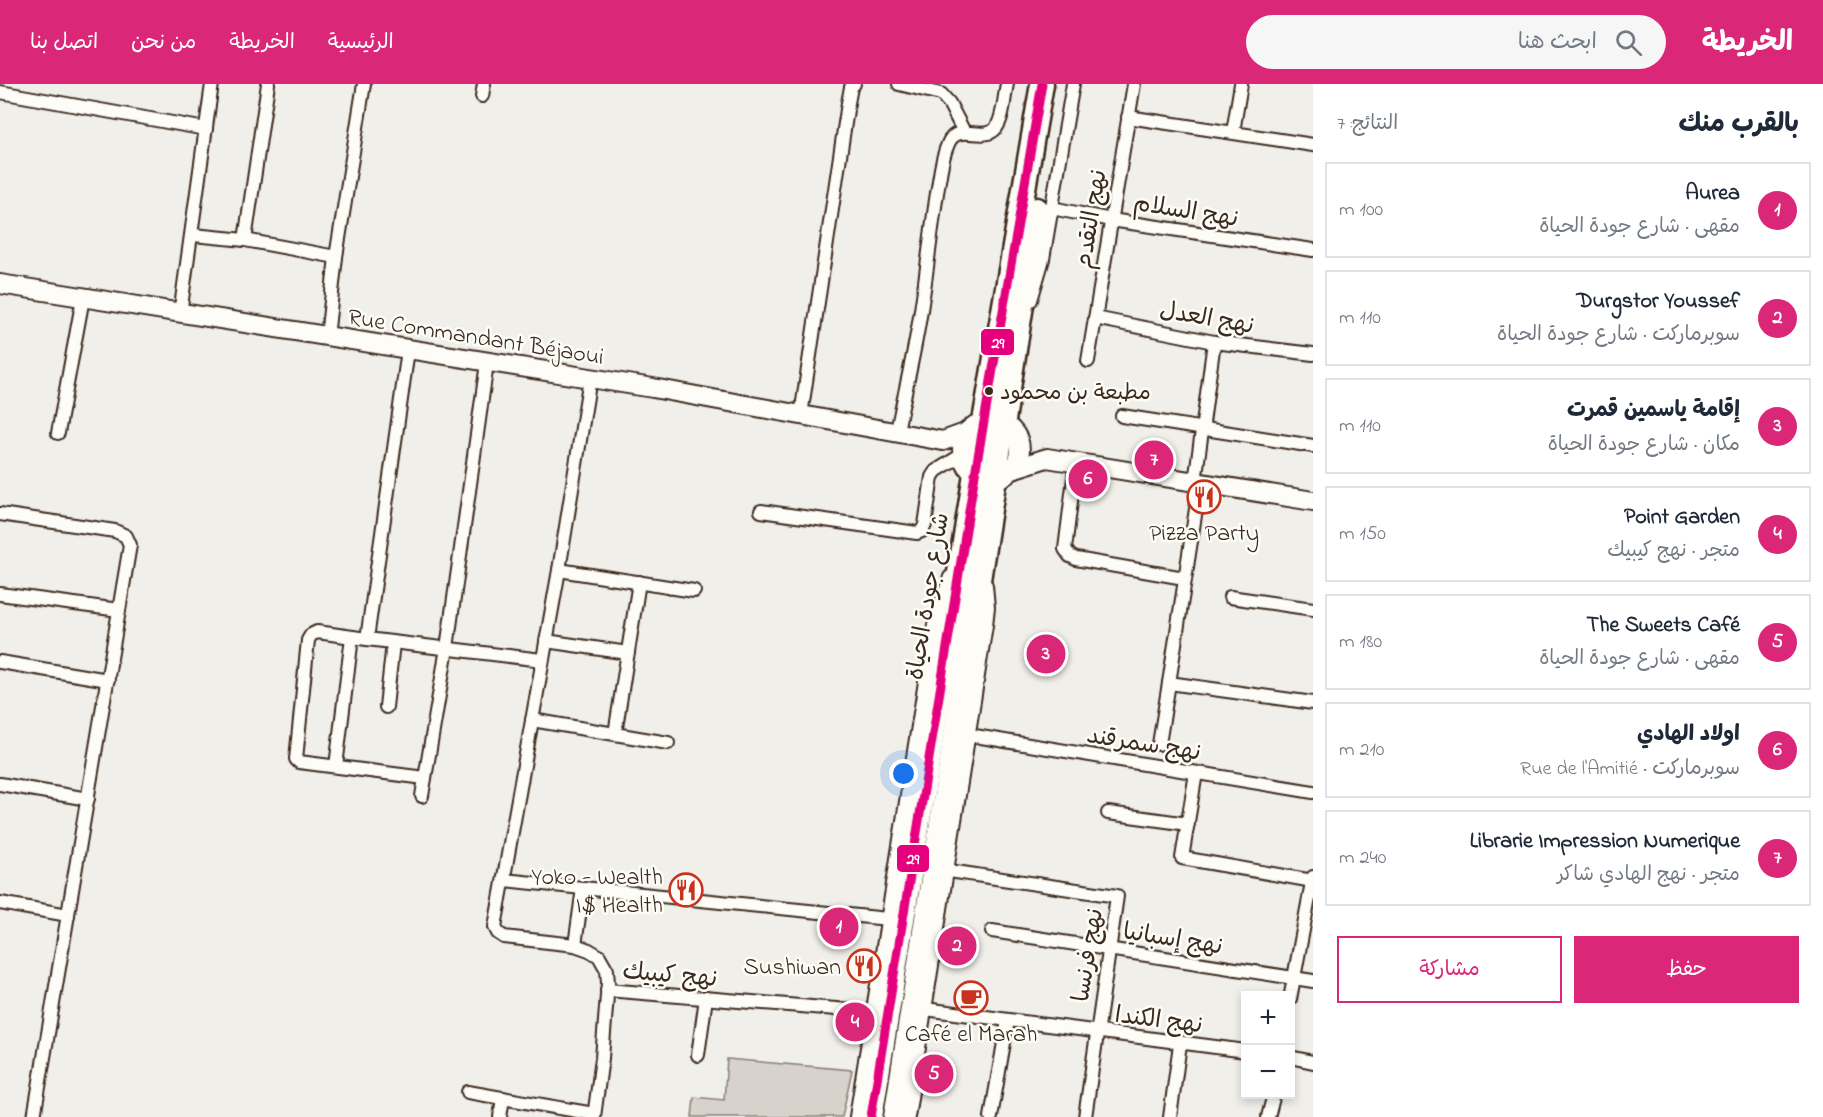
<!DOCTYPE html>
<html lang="ar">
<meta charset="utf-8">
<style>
body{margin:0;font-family:"Indie Flower","Playpen Sans Arabic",sans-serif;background:#f6f6f7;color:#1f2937;direction:rtl}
.controls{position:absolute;right:18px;bottom:18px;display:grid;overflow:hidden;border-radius:0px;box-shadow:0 3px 9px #0003}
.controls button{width:54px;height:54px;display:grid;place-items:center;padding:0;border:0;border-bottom:2px solid #e0e1e3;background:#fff;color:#1f2937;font:30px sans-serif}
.you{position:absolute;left:904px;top:690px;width:21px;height:21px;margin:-15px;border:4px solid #fff;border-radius:50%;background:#1a73e8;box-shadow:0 0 0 9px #1a73e833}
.badge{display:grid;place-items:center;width:39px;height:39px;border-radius:50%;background:#db2777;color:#fff;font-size:20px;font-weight:700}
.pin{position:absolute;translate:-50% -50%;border:3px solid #fff;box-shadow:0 2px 6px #0006}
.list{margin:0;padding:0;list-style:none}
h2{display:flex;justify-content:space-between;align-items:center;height:78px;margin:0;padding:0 24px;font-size:26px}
h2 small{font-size:20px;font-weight:400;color:#747a83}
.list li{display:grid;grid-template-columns:39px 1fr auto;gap:18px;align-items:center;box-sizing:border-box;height:96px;margin:0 12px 12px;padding:0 12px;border:2px solid #e0e1e3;border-radius:0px}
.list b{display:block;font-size:22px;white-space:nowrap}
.list p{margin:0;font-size:20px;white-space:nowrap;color:#747a83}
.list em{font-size:20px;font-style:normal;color:#747a83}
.actions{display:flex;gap:12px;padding:18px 24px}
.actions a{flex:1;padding:14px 0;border:2px solid #db2777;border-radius:0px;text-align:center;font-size:21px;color:#db2777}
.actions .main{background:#db2777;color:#fff}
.icon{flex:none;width:33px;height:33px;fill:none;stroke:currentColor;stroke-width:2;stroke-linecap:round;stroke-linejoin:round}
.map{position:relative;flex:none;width:1313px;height:1033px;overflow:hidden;direction:ltr}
header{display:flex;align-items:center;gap:36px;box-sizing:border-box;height:84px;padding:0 30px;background:#db2777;color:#fff}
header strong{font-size:28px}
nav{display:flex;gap:33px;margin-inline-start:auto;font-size:21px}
.search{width:420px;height:54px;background:#f6f6f7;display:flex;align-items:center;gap:15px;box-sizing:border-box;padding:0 21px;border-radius:33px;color:#747a83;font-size:22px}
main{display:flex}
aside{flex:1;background:#fff}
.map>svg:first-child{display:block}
.green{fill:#d7d2cc;stroke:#897e75;stroke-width:1.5}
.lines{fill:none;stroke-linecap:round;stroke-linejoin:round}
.street-casing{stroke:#3b2a1e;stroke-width:16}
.secondary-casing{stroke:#3b2a1e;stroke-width:22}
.highway-casing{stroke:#3b2a1e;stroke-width:27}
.street{stroke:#fdfcf7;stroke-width:12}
.secondary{stroke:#fdfcf7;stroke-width:18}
.highway{stroke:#fdfcf7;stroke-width:22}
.bus-1-casing{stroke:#fdfcf7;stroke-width:14}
.bus-1{stroke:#e5007d;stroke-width:9}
.bus-dot{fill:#3b2a1e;stroke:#fdfcf7;stroke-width:2}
.labels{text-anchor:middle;stroke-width:5;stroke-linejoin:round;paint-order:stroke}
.bus-label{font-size:22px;fill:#3b2a1e;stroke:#fdfcf7;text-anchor:start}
.street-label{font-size:24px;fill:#3b2a1e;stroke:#fdfcf7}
.poi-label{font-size:24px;fill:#3b2a1e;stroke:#fdfcf7}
.line-badge{stroke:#fdfcf7;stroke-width:2}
.badge-label{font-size:16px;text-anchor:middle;font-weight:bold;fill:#fff}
</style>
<header>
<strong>الخريطة</strong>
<div class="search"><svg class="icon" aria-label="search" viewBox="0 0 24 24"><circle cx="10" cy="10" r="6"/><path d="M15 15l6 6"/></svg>ابحث هنا</div>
<nav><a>الرئيسية</a><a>الخريطة</a><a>من نحن</a><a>اتصل بنا</a></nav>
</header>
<main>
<aside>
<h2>بالقرب منك<small>النتائج: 7</small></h2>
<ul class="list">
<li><span class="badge">1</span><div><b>Aurea</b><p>مقهى · شارع جودة الحياة</p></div><em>100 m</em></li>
<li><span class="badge">2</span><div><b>Durgstor Youssef</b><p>سوبرماركت · شارع جودة الحياة</p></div><em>110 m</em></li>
<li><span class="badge">3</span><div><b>إقامة ياسمين قمرت</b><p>مكان · شارع جودة الحياة</p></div><em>110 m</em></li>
<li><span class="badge">4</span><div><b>Point Garden</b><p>متجر · نهج كيبيك</p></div><em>150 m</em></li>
<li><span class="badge">5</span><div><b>The Sweets Café</b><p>مقهى · شارع جودة الحياة</p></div><em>180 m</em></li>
<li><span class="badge">6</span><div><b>اولاد الهادي</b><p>سوبرماركت · Rue de l'Amitié</p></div><em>210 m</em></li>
<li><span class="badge">7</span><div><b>Librarie Impression Numerique</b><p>متجر · نهج الهادي شاكر</p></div><em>240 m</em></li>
</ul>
<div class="actions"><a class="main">حفظ</a><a>مشاركة</a></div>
</aside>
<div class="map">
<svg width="1313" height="1033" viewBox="0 0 1313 1033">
<rect width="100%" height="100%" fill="#f1efea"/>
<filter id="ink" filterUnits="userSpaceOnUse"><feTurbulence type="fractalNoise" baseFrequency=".0167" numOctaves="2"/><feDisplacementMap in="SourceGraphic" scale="12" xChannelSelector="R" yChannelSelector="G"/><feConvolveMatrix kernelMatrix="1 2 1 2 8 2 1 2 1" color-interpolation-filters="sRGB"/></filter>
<g filter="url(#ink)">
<path class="green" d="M727,975L852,986L842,1033H692L694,1013L724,1016Z"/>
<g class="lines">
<defs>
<g id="street">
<path d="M899,0L941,10L949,19L964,48"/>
<path d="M0,8L206,45"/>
<path d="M482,12L484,0"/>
<path d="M1128,33L1313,61"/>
<path d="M1233,48L1241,0"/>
<path d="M1052,124L1111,136L1313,166"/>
<path d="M193,151L245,156L336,173L327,253"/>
<path d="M245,156L268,0"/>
<path d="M336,173L364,0"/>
<path d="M1031,216L1043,175L1073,0"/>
<path d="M180,230L212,0"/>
<path d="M1095,234L1214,258L1313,270"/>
<path d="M408,266L367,555L542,576"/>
<path d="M1088,277L1134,0"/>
<path d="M590,294L559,486L495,843L498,849L504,853L575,861L589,866L599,872L607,886L608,899L602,974L594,1033"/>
<path d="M801,331L848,19L851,3L854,0"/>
<path d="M1122,332L1313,362"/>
<path d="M897,347C905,307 915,267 921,226C927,187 931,148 937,109C940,93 941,75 948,60C957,37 984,59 996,44C1004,33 1004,13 1007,0"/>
<path d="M58,349L83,214"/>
<path d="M1076,378L1065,465L1070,472L1076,475L1184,494"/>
<path d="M1195,398L1214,258"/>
<path d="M1200,399L1169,599L1313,619"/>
<path d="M761,427L917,449L922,447L925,441L932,393L936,387L960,372"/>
<path d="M0,430L115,447L126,452L130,461L34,1033"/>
<path d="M559,486L694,507"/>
<path d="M0,510L119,526"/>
<path d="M1230,513L1313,525"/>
<path d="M367,555L317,548L311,551L308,556L296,675L299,678L425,694"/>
<path d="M546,557L628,569"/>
<path d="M0,578L108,596"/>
<path d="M386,623L393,559"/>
<path d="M532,636L668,659"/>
<path d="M615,650L639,498"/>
<path d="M969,651L1313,708"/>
<path d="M1159,660L1169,599"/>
<path d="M336,682L352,553"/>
<path d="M1196,689L1182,774L1313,797"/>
<path d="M0,700L88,715"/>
<path d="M422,712L447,564L487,279"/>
<path d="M1108,729L1188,740"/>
<path d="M949,787L1117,812L1085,1033"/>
<path d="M504,796L888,835"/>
<path d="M0,819L68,831"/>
<path d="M992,847L1313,897"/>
<path d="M575,861L583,804"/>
<path d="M607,906L872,928"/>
<path d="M1290,915L1313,793"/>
<path d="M925,925L1246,967"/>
<path d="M698,971L706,914"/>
<path d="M1290,973L1313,978"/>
<path d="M468,1008L594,1030"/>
<path d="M500,1033L503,1014"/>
<path d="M856,1033L934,541L950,493"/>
<path d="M908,1033L986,541L988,523L986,501"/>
<path d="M991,1033L1008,936"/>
<path d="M1170,1033L1180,960"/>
<path d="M1268,1033L1274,1010"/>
</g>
<g id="secondary">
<path d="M0,200L653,304L943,357L965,349L975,341"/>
<circle cx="991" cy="366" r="29"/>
<path d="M1012,385L1047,374L1313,417"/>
</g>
<g id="highway">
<path d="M871,1033L975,390L1042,0"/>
<path d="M895,1033L1037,125"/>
</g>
</defs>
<use href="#street" class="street-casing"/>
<use href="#secondary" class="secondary-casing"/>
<use href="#highway" class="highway-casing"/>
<use href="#street" class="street"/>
<use href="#secondary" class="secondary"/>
<use href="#highway" class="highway"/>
<defs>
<path id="bus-1" d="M871,1033L975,390L1042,0"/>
</defs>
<use href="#bus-1" class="bus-1-casing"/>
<use href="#bus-1" class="bus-1"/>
</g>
</g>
<defs>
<symbol id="restaurant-ring" viewBox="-11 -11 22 22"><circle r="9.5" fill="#fdfcf7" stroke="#c8321e" stroke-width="1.5"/><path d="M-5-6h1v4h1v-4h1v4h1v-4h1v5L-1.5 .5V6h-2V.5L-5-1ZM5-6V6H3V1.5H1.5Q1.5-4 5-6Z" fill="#c8321e"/></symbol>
<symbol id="cafe-ring" viewBox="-11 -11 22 22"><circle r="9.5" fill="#fdfcf7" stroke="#c8321e" stroke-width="1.5"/><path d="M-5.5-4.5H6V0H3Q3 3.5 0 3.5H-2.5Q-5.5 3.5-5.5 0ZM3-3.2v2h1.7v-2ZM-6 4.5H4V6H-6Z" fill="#c8321e"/></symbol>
</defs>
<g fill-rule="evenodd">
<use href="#restaurant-ring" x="1185" y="394" width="38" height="38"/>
<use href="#restaurant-ring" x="667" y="787" width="38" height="38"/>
<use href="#restaurant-ring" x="845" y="863" width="38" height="38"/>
<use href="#cafe-ring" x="952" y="895" width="38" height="38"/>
</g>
<circle class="bus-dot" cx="989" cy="307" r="5"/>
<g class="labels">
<g class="bus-label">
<text x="1000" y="315">مطبعة بن محمود</text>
</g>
<g class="street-label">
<text transform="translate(1186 126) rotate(9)" y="8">نهج السلام</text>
<text transform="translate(1090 135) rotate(-81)" y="8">نهج التقدم</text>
<text transform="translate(1207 233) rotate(10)" y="8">نهج العدل</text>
<text transform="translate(476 252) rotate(9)" y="8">Rue Commandant Béjaoui</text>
<text transform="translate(927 512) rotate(-81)" y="8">شارع جودة الحياة</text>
<text transform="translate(1144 659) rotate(9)" y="8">نهج سمرقند</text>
<text transform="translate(1173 854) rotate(9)" y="8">نهج إسبانيا</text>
<text transform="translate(1087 871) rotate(-81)" y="8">نهج فرنسا</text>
<text transform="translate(670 890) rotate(5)" y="8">نهج كيبيك</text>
<text transform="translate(1159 935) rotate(7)" y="8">نهج الكندا</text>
</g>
<g class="poi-label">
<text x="1204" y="456">Pizza Party</text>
<text x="663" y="800" text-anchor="end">Yoko - Wealth<tspan x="663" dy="28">I$ Health</tspan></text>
<text x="841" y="890" text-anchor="end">Sushiwan</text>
<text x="971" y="957">Café el Marah</text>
</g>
</g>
<g class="line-badge">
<rect x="980" y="244" width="35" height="28" rx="6" fill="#e5007d"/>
<rect x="896" y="760" width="34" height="29" rx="6" fill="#e5007d"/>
</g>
<g class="badge-label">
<text x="998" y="264">29</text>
<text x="913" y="780">29</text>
</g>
</svg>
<div class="controls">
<button>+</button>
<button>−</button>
</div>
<div class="you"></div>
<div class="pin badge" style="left:839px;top:843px">1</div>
<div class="pin badge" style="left:957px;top:862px">2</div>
<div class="pin badge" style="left:1046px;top:570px">3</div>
<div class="pin badge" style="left:855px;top:938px">4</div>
<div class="pin badge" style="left:934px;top:990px">5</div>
<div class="pin badge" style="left:1088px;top:395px">6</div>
<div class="pin badge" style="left:1154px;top:376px">7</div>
</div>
</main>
